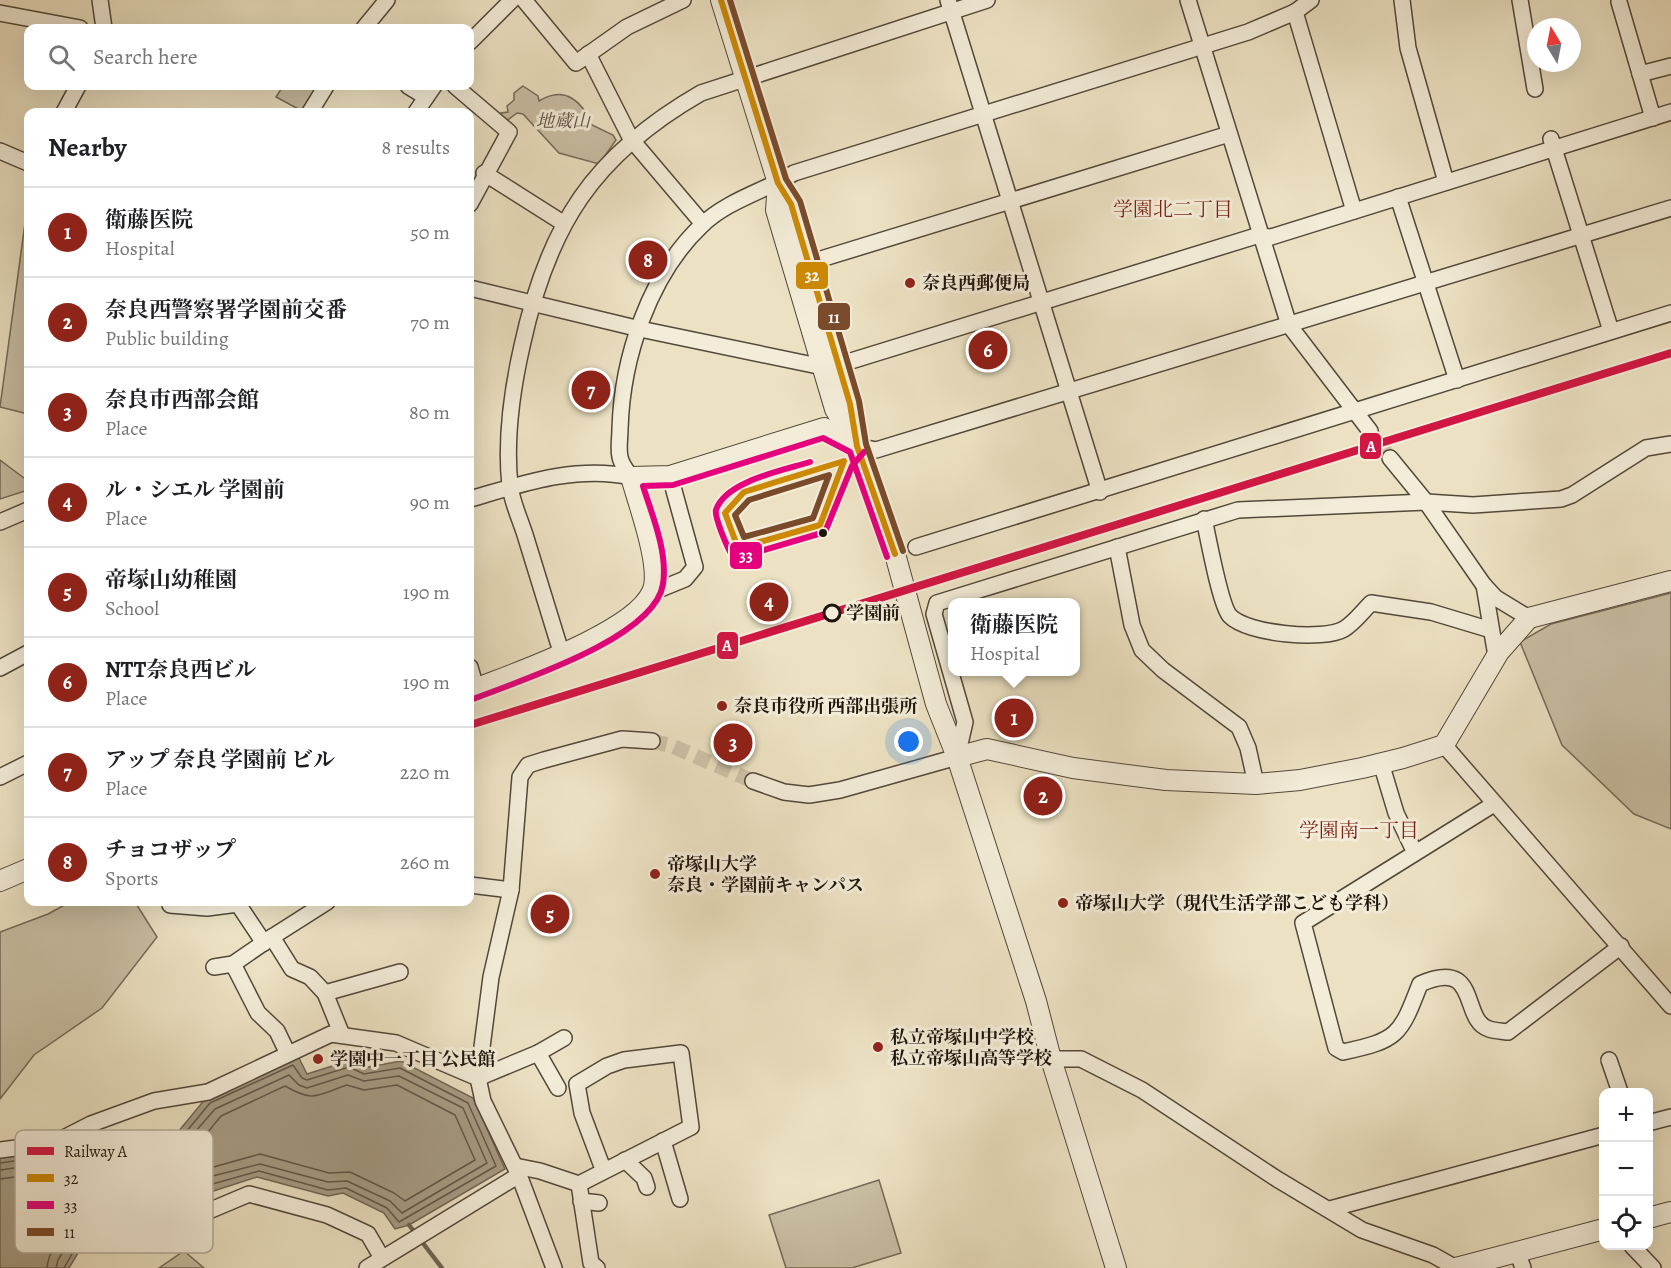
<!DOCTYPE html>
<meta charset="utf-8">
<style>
body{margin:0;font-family:Alegreya,"Noto Serif JP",serif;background:#f2f2f2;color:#202124}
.controls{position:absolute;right:18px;bottom:18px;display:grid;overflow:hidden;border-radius:12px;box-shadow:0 6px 24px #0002}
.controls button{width:54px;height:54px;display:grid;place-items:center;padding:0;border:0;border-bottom:2px solid #e0e0e0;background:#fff;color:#202124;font:30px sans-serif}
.compass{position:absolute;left:1527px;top:18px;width:54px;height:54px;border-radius:50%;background:#fff;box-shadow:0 6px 24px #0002;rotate:350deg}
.you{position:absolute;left:909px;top:742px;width:21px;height:21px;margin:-15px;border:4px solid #fff;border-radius:50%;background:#1a73e8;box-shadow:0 0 0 9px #1a73e833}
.badge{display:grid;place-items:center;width:39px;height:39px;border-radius:50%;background:#8f2418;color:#fff;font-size:20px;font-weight:700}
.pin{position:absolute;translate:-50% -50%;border:3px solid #fff;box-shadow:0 2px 6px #0006}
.popup{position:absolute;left:948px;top:598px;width:132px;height:78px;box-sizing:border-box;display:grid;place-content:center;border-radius:12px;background:#fff;filter:drop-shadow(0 2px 4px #0005);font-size:20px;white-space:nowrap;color:#757577}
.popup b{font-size:22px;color:#202124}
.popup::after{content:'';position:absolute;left:50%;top:100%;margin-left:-12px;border:12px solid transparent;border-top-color:#fff}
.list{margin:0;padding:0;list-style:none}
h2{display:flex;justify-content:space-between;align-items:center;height:78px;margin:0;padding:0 24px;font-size:26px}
h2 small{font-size:20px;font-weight:400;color:#757577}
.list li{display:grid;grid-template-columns:39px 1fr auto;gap:18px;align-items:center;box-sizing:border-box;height:90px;padding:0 24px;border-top:2px solid #e0e0e0}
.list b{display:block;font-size:22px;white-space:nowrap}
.list p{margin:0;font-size:20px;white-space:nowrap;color:#757577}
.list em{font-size:20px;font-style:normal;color:#757577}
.icon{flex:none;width:33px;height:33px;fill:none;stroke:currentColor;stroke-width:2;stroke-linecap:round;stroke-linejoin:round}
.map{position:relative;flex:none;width:1671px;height:1268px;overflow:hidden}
.search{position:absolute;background:#fff;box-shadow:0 6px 24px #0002;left:24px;top:24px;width:450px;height:66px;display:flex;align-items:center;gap:15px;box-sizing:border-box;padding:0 21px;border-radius:12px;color:#757577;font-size:22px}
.panel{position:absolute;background:#fff;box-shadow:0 6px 24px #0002;left:24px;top:108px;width:450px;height:798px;border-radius:12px}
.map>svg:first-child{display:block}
.green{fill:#c9bfa4;stroke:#746a58;stroke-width:1.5}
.water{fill:#a69c85;stroke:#706655;stroke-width:1.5}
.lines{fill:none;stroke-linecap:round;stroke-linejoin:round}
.shore{stroke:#625849;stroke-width:1.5}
.stream{stroke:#706655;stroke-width:4.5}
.minor-tunnel{stroke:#cdc3a8;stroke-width:15;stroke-dasharray:15 8;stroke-linecap:butt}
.minor-casing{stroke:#52483a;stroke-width:18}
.tertiary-casing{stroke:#52483a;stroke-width:22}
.minor{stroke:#f3ecd8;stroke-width:15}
.tertiary{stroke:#f3ecd8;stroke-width:20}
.bus-1-casing{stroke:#f3ecd8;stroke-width:10}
.bus-2-casing{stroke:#f3ecd8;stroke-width:10}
.bus-3-casing{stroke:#f3ecd8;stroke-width:10}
.bus-1{stroke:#cc8903;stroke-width:6}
.bus-2{stroke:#e5007d;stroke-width:6}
.bus-3{stroke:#7a4b2a;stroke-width:6}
.rail-1-casing{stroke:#f3ecd8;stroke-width:12}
.rail-1{stroke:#d21644;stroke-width:8}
.poi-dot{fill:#8f2418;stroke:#f3ecd8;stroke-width:2}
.bus-dot{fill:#1e150d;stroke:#f3ecd8;stroke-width:2}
.stop-dot{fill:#f3ecd8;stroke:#1e150d;stroke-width:3}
.labels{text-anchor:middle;stroke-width:6;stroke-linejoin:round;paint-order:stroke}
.park-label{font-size:18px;font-style:italic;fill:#5a5042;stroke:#f3ecd8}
.poi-label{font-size:18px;font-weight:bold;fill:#1e150d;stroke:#f3ecd8;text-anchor:start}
.stop-label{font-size:18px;font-weight:bold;fill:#1e150d;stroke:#f3ecd8;text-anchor:start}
.neighbourhood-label{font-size:20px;fill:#7a1f14;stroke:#f3ecd8}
.key{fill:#f3ecd8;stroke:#b3ac9b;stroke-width:1.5}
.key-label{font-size:16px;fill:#1e150d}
.line-badge{stroke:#f3ecd8;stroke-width:2}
.badge-label{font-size:16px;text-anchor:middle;font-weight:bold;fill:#fff}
</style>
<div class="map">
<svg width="1671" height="1268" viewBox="0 0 1671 1268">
<rect width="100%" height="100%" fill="#ece2c3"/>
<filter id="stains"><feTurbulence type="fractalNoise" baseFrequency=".00333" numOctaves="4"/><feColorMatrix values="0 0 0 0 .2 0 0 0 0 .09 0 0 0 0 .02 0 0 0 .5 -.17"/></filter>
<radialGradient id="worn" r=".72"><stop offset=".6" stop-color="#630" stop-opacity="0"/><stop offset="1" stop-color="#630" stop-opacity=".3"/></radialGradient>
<g class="green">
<path d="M283,86H317L302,111L276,97Z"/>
<path d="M523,86L538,96L539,101C565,85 582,101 592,125L613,135L616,140L599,164L559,153L523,114L517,113L505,122L501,119V113L508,112L507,106L514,100V93Z"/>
<path d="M28,201V414L0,407Z"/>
<path d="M0,460L28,481V490L0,499Z"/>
<path d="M1671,593V829L1634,814L1562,745L1520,642L1551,624Z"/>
<path d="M70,902H135L157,937L102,1008L34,1055L0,1099V932L48,914Z"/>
<path d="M879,1180L901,1253L852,1268H786L769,1215Z"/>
<path d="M184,1251L204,1268H159Z"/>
</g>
<g class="water">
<path d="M298,1056L307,1074L351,1060L363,1068L401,1061L473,1098L505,1169L409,1225L395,1229L384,1213L343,1193L328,1196L257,1177L201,1195L184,1173L173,1138L206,1098Z"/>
<path d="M87,1132L130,1242L84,1243L69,1268H0V1157Z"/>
</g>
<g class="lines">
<g class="shore">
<path d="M293,1065L302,1078L307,1080L349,1067L364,1074L400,1068L468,1103L496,1166L399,1222L387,1208L346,1188L328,1190L259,1171L202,1187L189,1170L181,1138L210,1103Z"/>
<path d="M289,1075L299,1085L307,1088L348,1075L364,1081L399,1076L463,1108L487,1163L402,1213L390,1201L347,1181L328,1182L260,1164L205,1178L196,1166L189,1139L215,1109Z"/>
<path d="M347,1085L364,1090L397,1085L455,1115L475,1160L405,1201L394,1193L350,1172L329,1173L260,1154L210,1168L204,1162L199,1143L221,1116L285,1086C314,1103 317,1095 347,1085Z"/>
<path d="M0,1163L56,1155L82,1142L85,1143L120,1233L81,1238L64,1268"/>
<path d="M0,1170L57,1162L78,1152L81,1153L109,1226L75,1232L58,1260L56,1268"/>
<path d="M0,1179L59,1171L73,1165L77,1166L96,1218C89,1221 81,1219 73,1223C61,1230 48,1254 47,1268"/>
</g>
<path class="stream" d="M409,1225L442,1268"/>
<g class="minor-tunnel">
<path d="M1370,431L1390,458"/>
<path d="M652,741L672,746L753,781"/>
</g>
<defs>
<g id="minor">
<path d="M100,0L104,28"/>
<path d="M524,0L576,63L627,27L683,0"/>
<path d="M948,0L1100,492"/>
<path d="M1188,0L1289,325L1370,431"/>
<path d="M1402,0L1408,48L1446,182"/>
<path d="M1520,0L1535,89"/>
<path d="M1619,2L1653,118"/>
<path d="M1295,12L1354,211"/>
<path d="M0,13L80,28"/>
<path d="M364,28L387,0"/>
<path d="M470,42L512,0"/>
<path d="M588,54L631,139L703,224"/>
<path d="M1640,74L1671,66"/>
<path d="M408,86L426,97"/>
<path d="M455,86L509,132L470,204"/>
<path d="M64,112L78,86"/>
<path d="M310,112L326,86"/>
<path d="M416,112L434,86"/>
<path d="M1551,139L1611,331"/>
<path d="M0,151L28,163"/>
<path d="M484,173L563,223"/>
<path d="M1398,197L1457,380"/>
<path d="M808,263L1229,134"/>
<path d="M470,288L640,329L823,367"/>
<path d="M838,365L1256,236L1271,237L1671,112"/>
<path d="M857,446L876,450L1671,208"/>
<path d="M1390,458L1426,502L1483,584L1496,598L1529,618"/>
<path d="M631,477C627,471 621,464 620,457C618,449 620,438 620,429C622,358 649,275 702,225C728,200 765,191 794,173L1248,32L1295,12L1311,0"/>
<path d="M470,499C522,484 576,465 631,477"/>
<path d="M1204,519C1208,536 1220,605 1230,616C1247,634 1324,641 1344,629C1354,623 1363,611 1371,603L1431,612L1491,630"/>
<path d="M0,522L28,510"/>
<path d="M916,547L1671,313"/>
<path d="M1117,547L1132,625L1142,650L1163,670L1239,727L1248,748L1256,784"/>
<path d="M1484,585L1496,656"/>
<path d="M653,592L685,579L695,567L670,476"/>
<path d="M562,655C550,616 538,577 526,538C521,521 512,503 510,486C505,440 512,390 522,346C548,226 593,155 701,93L987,0"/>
<path d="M470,667L476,688"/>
<path d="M0,668L28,653"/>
<path d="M1444,745L1671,1006"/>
<path d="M1381,763L1396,813L1415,853"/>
<path d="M0,777L28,763"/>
<path d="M753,781L784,792L809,795L840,790L957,757L965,722L934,614L937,603L1238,510L1426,502L1473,505L1561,499L1572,495L1646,448L1671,444"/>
<path d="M1494,804L1303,923L1336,1048L1343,1052C1398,1040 1400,1036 1420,984C1481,957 1460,1020 1489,1029C1495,1031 1502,1031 1508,1032L1621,946"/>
<path d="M470,885L511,890"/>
<path d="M238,902V904L264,943"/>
<path d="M327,902L272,937L292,969L310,977L325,993L342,1035"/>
<path d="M170,905L207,908L238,904"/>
<path d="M233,964L258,1013L277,1031L288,1054"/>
<path d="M214,967L233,964L272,937"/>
<path d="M325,993L400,972"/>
<path d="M538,1053L558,1088"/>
<path d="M1051,1059H1081L1142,1090L1277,1179L1362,1230L1433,1255L1456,1268"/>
<path d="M1609,1060L1620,1092"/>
<path d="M1648,1123L1671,1117"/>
<path d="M663,1141L680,1199"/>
<path d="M0,1150L54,1143L91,1124L154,1101L208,1092L331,1034L396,1043L478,1078L538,1053L564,1038"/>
<path d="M625,1160L644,1178L647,1187"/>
<path d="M515,1166L540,1171L579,1184L691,1127L681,1053L624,1060L607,1066L577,1084L582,1113L603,1169"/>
<path d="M579,1184L591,1263L597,1268"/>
<path d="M581,1201L599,1203"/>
<path d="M1330,1209L1604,1135"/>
<path d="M203,1211L211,1210L249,1194L327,1215L368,1234L382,1258"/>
<path d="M1632,1246L1653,1268"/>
<path d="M1517,1251L1523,1268"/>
<path d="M367,1268L519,1175"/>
<path d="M554,1268L519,1175L483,1101L478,1078L491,977L511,890L520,777L528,765L544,760L622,739L652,741"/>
</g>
<g id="tertiary">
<path d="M721,0L778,183L791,204L850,404L857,446L895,554L936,704L957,757L1036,1001L1051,1059L1116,1268"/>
<path d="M778,183L776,210L835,409L850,434"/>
<path d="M470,691C512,674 634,633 652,592C663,569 638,503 631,477L670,476L824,428L857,446"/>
<path d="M957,757L987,749L1073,768L1166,780L1256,784L1300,780L1362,768L1403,758L1444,745L1499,652L1529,618L1671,581"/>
<path d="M0,881L28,869"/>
<path d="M1648,1218L1671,1212"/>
<path d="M1456,1268L1604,1229"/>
</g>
</defs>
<use href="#minor" class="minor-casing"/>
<use href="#tertiary" class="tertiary-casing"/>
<use href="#minor" class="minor"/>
<use href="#tertiary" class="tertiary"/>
<defs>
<g id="bus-1">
<path d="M721,0L778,183L791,204L850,404L857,446L895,554"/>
<path d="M844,461L820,525L738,548L725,513L744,492Z"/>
</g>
<g id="bus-2">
<path d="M810,462C785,470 725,481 716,510C714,517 728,549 732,555L740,557L825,532L852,466L864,452"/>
<path d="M473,699C519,681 655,638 663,584C668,552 652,515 643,486L673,485L823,438L850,452L887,557"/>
</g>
<g id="bus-3">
<path d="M730,0L786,179L800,201L859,401L866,444L903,551"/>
<path d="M829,475L813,518L744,537L735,515L749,500Z"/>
</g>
</defs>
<use href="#bus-1" class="bus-1-casing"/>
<use href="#bus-2" class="bus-2-casing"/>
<use href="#bus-3" class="bus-3-casing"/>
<use href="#bus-1" class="bus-1"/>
<use href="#bus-2" class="bus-2"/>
<use href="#bus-3" class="bus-3"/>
<defs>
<path id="rail-1" d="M470,725L1671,353"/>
</defs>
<use href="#rail-1" class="rail-1-casing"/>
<use href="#rail-1" class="rail-1"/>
</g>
<g class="poi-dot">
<circle cx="910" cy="283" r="6"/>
<circle cx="722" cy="706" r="6"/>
<circle cx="655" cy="874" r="6"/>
<circle cx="1063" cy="903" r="6"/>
<circle cx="878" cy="1047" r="6"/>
<circle cx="318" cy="1059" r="6"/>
</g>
<circle class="bus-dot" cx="823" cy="533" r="5"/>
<circle class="stop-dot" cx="832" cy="613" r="8"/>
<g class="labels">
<g class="park-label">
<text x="563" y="127">地蔵山</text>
</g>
<g class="poi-label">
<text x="922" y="289">奈良西郵便局</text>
<text x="734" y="712">奈良市役所 西部出張所</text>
<text x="667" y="870">帝塚山大学<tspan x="667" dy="21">奈良・学園前キャンパス</tspan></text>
<text x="1075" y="909">帝塚山大学（現代生活学部こども学科）</text>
<text x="890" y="1043">私立帝塚山中学校<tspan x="890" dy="21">私立帝塚山高等学校</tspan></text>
<text x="330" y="1065">学園中一丁目 公民館</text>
</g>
<g class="stop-label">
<text x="846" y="619">学園前</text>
</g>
<g class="neighbourhood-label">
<text x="1173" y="216">学園北二丁目</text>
<text x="1359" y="837">学園南一丁目</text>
</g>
</g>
<rect x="15" y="1130" width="198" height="123" rx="9" class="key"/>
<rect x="27" y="1147" width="27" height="8" fill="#d21644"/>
<rect x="27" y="1174" width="27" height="8" fill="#cc8903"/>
<rect x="27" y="1201" width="27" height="8" fill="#e5007d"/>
<rect x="27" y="1228" width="27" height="8" fill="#7a4b2a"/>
<g class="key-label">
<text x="64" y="1157">Railway A</text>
<text x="64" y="1184">32</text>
<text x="64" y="1211">33</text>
<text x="64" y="1238">11</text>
</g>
<g class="line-badge">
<rect x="795" y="261" width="34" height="29" rx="6" fill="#cc8903"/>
<rect x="817" y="302" width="34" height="29" rx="6" fill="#7a4b2a"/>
<rect x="1359" y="432" width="23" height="28" rx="6" fill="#d21644"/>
<rect x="729" y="541" width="34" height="29" rx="6" fill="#e5007d"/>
<rect x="716" y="631" width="23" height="29" rx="6" fill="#d21644"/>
</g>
<g class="badge-label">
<text x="812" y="281">32</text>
<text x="834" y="323">11</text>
<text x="1371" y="452">A</text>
<text x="746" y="561">33</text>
<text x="727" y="651">A</text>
</g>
<rect width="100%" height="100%" filter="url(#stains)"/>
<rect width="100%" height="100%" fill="url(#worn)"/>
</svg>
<div class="controls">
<button>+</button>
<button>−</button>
<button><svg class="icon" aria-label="locate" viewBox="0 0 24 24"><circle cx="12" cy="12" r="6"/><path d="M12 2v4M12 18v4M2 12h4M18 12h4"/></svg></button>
</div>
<svg class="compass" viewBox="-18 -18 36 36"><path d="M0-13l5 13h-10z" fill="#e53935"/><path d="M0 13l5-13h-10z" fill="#757577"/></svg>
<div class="you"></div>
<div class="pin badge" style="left:1014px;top:718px">1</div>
<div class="popup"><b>衛藤医院</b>Hospital</div>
<div class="pin badge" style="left:1043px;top:796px">2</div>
<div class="pin badge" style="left:733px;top:743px">3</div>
<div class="pin badge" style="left:769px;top:602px">4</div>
<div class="pin badge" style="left:550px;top:914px">5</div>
<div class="pin badge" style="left:988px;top:350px">6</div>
<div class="pin badge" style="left:591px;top:390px">7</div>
<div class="pin badge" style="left:648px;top:260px">8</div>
<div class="search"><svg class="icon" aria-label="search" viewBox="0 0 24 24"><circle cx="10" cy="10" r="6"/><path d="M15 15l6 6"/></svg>Search here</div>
<section class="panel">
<h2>Nearby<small>8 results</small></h2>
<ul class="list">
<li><span class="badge">1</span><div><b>衛藤医院</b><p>Hospital</p></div><em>50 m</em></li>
<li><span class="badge">2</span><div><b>奈良西警察署学園前交番</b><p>Public building</p></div><em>70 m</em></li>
<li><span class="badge">3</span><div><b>奈良市西部会館</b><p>Place</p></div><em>80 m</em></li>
<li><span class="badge">4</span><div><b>ル・シエル 学園前</b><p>Place</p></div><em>90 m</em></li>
<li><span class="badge">5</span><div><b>帝塚山幼稚園</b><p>School</p></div><em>190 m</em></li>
<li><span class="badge">6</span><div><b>NTT奈良西ビル</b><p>Place</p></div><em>190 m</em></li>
<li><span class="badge">7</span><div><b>アップ 奈良 学園前 ビル</b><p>Place</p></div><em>220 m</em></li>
<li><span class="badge">8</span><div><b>チョコザップ</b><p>Sports</p></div><em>260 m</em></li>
</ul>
</section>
</div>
